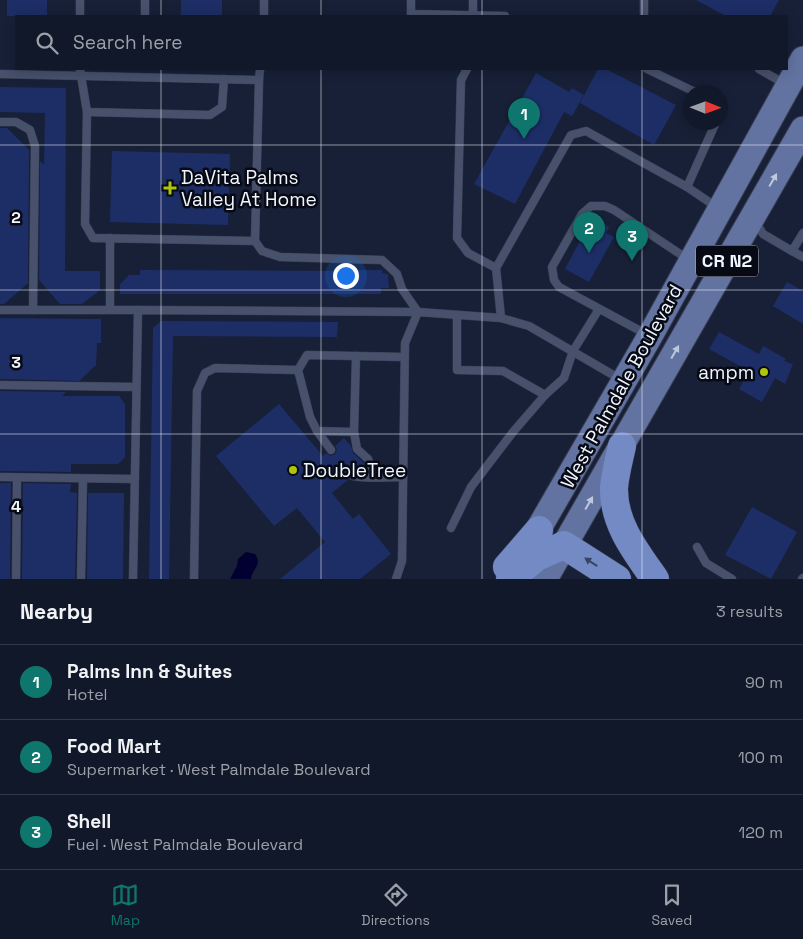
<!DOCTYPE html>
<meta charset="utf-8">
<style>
body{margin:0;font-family:"Space Grotesk",sans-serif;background:#1a2131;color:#f1f3f6}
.compass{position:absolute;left:683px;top:85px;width:45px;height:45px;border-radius:50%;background:#111829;box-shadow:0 2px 12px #0003;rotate:91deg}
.you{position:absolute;left:345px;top:275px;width:18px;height:18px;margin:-12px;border:4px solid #fff;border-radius:50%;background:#1a73e8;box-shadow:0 0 0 8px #1a73e833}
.badge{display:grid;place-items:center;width:32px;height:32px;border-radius:50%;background:#0f766e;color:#fff;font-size:16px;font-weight:700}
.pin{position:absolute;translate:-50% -41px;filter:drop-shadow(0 1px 2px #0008)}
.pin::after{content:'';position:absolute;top:26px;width:18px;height:15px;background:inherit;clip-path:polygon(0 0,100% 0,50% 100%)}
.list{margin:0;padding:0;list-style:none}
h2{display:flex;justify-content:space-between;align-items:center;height:65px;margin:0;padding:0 20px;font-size:21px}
h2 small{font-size:16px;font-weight:400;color:#9ca0a8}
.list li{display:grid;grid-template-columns:32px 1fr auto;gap:15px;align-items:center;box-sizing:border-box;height:75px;padding:0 20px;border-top:1px solid #303746}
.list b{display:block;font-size:19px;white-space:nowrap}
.list p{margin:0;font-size:16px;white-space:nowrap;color:#9ca0a8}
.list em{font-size:16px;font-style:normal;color:#9ca0a8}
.icon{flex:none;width:28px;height:28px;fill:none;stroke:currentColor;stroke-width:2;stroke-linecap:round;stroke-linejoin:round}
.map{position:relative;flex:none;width:803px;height:579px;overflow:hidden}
.search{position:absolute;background:#111829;box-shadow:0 2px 12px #0003;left:15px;right:15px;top:15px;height:55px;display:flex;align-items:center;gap:12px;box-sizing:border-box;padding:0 18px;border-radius:0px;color:#9ca0a8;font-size:19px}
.sheet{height:290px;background:#111829}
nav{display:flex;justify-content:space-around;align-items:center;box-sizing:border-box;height:70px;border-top:1px solid #303746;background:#111829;font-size:14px;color:#9ca0a8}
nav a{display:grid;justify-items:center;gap:2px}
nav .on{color:#0f766e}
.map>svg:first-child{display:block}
.water{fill:#020030}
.building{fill:#1d2e66}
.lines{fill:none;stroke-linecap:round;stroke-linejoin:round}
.service-casing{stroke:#383c4f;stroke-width:9}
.primary-casing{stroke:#383c4f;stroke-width:27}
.motorway-casing{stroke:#383c4f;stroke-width:29}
.service{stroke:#47516c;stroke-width:8}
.primary{stroke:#6273a1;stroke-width:25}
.motorway{stroke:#748ac5;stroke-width:28}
.oneway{fill:#bec8dd}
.oneway2{fill:#384464}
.grid{fill:none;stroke:#f0f5fe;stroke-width:1;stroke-opacity:0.55}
.poi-dot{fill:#aec509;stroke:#070a14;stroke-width:2}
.labels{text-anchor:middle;stroke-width:5;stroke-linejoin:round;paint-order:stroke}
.shield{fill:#070a14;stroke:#aaaeb8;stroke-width:1}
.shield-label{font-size:18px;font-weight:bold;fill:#f0f5fe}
.poi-label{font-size:19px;fill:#f0f5fe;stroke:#070a14;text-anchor:start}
.street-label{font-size:19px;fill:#f0f5fe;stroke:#070a14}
.grid-label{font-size:16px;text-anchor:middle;font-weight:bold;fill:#f0f5fe;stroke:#070a14;stroke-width:5;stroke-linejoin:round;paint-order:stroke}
</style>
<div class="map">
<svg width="803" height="579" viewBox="0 0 803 579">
<rect width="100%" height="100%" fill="#172037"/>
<path class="water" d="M246,552L255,554C263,565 252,569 251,579H230L237,566L238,559Z"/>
<g class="building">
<rect x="7" y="0" width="40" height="16"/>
<rect x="181" y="0" width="41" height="16"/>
<path d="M696,0H779L770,16H726Z"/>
<path d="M598,69H606L676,105L654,145L580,103Z"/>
<path d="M536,73L569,92L572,88L584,95L572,116L564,112L515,204L474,184Z"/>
<path d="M0,87L66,88L65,271H100V290L82,304H60L39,280L40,161L44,165L45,113L0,112Z"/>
<path d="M0,128H7L29,150L28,283L4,304H0Z"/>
<path d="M112,151L230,154L228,225L110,222Z"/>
<path d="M598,220L609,227L606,233L614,237L589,282L565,269L589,224L594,227Z"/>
<path d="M140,270L354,271V270H382V273L388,274L389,288H381V294H120V284L129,275H140Z"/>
<path d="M787,282L803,291V324L773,306Z"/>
<path d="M0,318L101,319V343H97L96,365L79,381L0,379Z"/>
<path d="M161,321L338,322L337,337L173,336L169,579H149L153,328Z"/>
<path d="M719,332L759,354L763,346L786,359L784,361L793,364L785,384L775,378L762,402L739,389L749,371L709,349Z"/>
<path d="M0,391L66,392L62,396H119L125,404V457L118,464H71V472L0,471Z"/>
<path d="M279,404L323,456L326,453L331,456L335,454L337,450L335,446L344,438L351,446L353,453L363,462L365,466L358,471L349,472L347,476L349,479L332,493L353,519L359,514L391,554L360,579H280L325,542L297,508L274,526L216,456Z"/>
<path d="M0,483H11L10,579H0Z"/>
<path d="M23,483L71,484L70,492L77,493L75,579H22Z"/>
<path d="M88,493H124L123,579H87Z"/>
<path d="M752,507L797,532L771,579L725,555Z"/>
</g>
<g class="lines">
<defs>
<g id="service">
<path d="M80,0V16"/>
<path d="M411,0V14L505,16"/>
<path d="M644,0V16"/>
<path d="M473,15V0"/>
<path d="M145,16V0"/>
<path d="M264,16V0"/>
<path d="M80,69L87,112L210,115L222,107L224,79"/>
<path d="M467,69L461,80L457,238L468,253L496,268"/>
<path d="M647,69L695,92"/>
<path d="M759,69L785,84"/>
<path d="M0,74L259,80L260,69"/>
<path d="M87,112L85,224L93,238L255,241"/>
<path d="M0,122H16L30,130L35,146L33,310"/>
<path d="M687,187L716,122"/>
<path d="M755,221L763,234L792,251L803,233"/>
<path d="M792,251L803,257"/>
<path d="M0,310H138"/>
<path d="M110,310V238"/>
<path d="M457,315V370L503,371L545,395"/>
<path d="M501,318L496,268L571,135L586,131L687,187L718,208"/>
<path d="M646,334L559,287L554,280L552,267L582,214L591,206H605L614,210L689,260"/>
<path d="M298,370L310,417L317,431L354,432L356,356"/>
<path d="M0,385L136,387"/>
<path d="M317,431L331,450"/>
<path d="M354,432L357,449L368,459L376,477"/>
<path d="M353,476C369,479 386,477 403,477"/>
<path d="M0,477L134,479"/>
<path d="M451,528L471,487L513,432L545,395L564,378L573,351L599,309"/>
<path d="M697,547L706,563L732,579"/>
<path d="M16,579L17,478"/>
<path d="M81,579L83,479"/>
<path d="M133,579L138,310L418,312L402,289L397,274L382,260L280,257L262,251L255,241L259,80"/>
<path d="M194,579L197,391L205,373L215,368L298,370L307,355L404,357"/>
<path d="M396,579L402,561L405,343L418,312L501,318L529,326L620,379"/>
<path d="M802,579L803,578"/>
</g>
<g id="primary">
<path d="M528,547L650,336L803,59"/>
<path d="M545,579L803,129"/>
</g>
<g id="motorway">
<path d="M622,446C619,460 615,474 614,488C613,523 636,552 655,579"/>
<path d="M507,567L539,530"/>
<path d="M510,579L537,557L564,545L617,579"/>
</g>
</defs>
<use href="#service" class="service-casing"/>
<use href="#primary" class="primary-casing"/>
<use href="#motorway" class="motorway-casing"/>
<use href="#service" class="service"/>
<use href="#primary" class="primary"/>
<use href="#motorway" class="motorway"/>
</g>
<defs><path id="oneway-solid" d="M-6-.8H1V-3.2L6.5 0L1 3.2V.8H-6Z" transform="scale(1.25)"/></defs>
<g class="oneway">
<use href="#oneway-solid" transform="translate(773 180) rotate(-60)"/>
<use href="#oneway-solid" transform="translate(675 352) rotate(-60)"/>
<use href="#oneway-solid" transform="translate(589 503) rotate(-60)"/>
</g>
<use class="oneway2" href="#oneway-solid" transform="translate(591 562) rotate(-147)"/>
<path class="grid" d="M161,0V16M321,0V16M482,0V16M642,0V16M161,69V579M321,69V579M482,69V579M642,69V579M0,145H803M0,290H803M0,434H803"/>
<g class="poi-dot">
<path d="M167.5 180.5h5v5h5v5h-5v5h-5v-5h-5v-5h5z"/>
<circle cx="764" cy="372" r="5"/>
<circle cx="293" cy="470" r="5"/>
</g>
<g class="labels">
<rect class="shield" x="696" y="245.5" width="62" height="31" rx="4"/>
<g class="shield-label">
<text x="727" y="267">CR N2</text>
</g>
<g class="poi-label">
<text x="181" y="184">DaVita Palms<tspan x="181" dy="22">Valley At Home</tspan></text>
<text x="754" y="379" text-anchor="end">ampm</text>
<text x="303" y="477">DoubleTree</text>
</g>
<g class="street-label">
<text transform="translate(621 386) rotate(-61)" y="7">West Palmdale Boulevard</text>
</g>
</g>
<g class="grid-label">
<text x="16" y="223">2</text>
<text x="16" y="368">3</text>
<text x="16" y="512">4</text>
</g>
</svg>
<svg class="compass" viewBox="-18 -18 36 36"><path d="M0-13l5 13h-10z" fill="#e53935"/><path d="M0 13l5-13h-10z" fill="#9ca0a8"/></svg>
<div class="you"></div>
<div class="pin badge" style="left:524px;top:139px">1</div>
<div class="pin badge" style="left:589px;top:253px">2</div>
<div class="pin badge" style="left:632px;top:261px">3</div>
<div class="search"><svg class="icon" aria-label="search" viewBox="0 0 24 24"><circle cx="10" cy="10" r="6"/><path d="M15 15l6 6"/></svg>Search here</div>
</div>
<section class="sheet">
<h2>Nearby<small>3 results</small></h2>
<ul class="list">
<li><span class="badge">1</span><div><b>Palms Inn &amp; Suites</b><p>Hotel</p></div><em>90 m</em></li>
<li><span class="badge">2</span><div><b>Food Mart</b><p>Supermarket · West Palmdale Boulevard</p></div><em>100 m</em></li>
<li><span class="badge">3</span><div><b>Shell</b><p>Fuel · West Palmdale Boulevard</p></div><em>120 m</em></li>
</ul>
</section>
<nav>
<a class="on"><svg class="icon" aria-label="map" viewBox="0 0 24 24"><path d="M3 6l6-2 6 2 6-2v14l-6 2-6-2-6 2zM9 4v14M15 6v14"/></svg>Map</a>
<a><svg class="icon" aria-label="directions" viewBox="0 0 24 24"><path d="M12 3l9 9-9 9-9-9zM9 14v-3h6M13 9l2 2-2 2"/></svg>Directions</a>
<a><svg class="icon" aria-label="saved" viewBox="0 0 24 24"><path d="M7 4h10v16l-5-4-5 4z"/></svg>Saved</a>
</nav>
